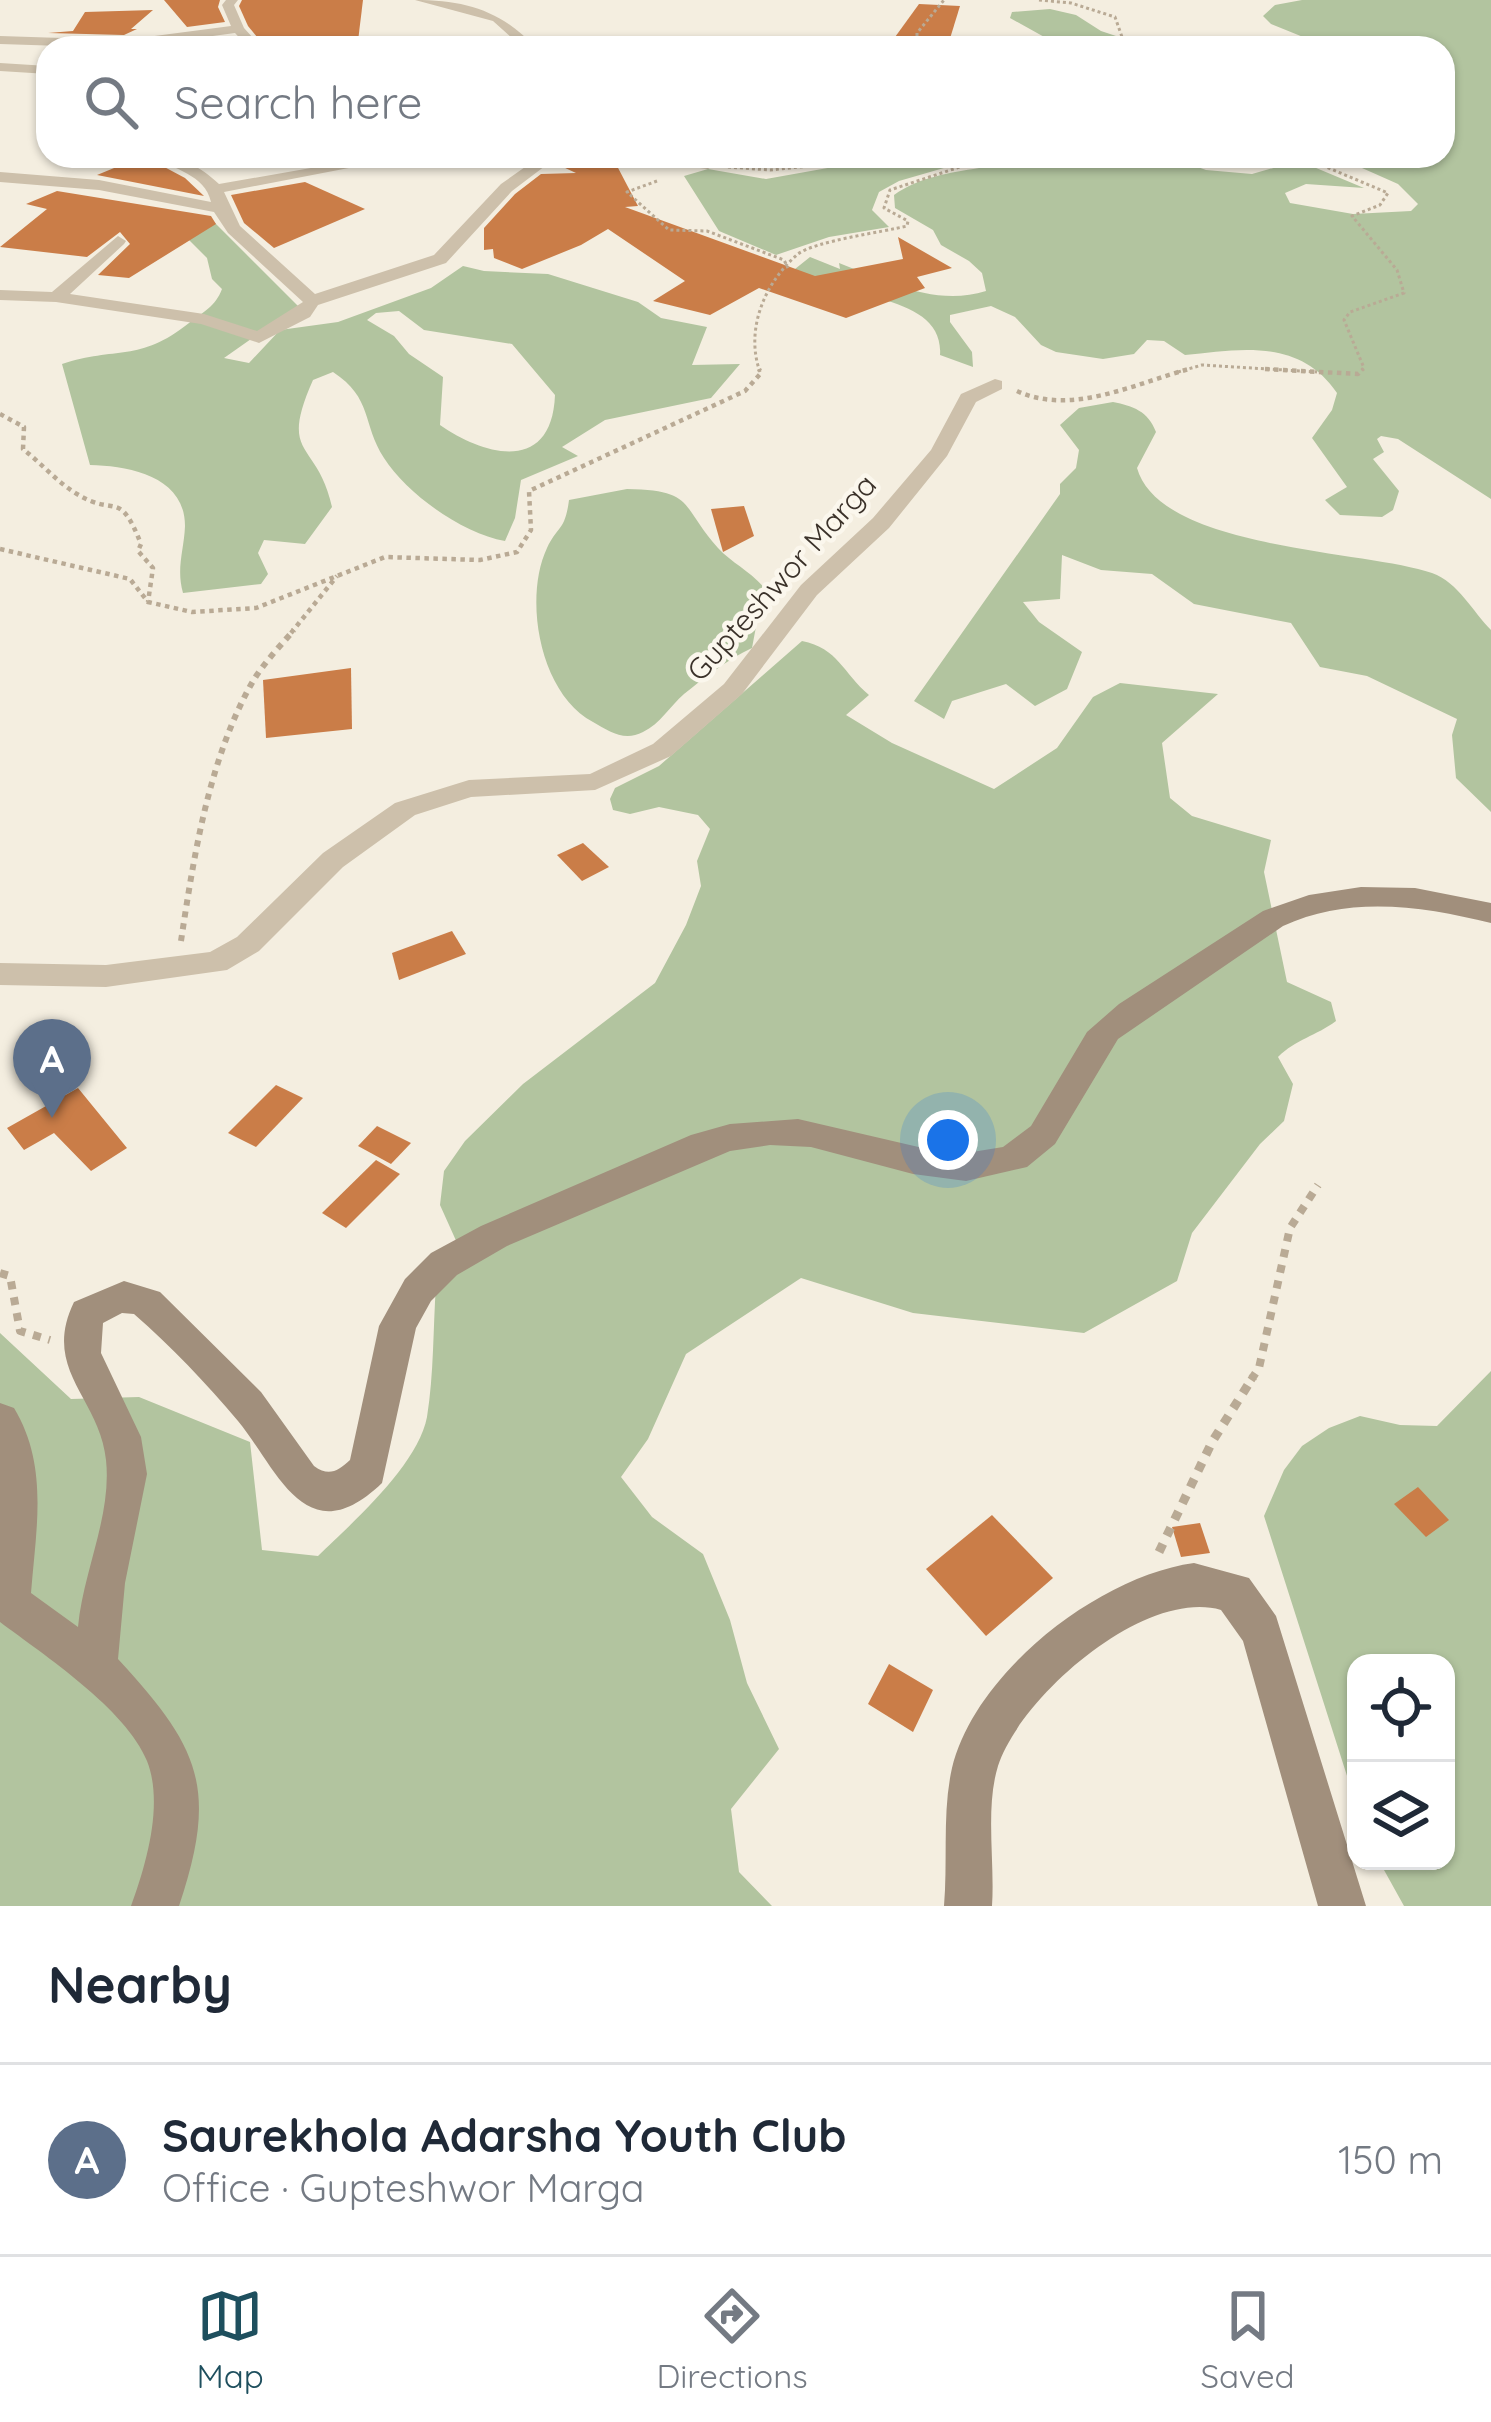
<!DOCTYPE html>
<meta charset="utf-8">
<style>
body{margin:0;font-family:Quicksand,sans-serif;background:#f6f6f7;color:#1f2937}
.controls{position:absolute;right:36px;bottom:36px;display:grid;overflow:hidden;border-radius:24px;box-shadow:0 3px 9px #0004}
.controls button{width:108px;height:108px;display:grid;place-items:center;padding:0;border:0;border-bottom:3px solid #e0e1e3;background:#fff;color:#1f2937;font:60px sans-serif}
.you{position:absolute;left:948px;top:1140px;width:42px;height:42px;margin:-30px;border:9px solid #fff;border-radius:50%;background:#1a73e8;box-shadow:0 0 0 18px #1a73e833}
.badge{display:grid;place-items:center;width:78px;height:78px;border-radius:50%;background:#1e4f5e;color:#fff;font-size:39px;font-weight:700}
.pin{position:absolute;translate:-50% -99px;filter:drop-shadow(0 3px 6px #0008)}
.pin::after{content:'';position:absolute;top:63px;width:42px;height:36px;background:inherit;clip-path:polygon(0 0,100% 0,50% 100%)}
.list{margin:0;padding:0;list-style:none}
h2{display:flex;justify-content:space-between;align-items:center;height:156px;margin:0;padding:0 48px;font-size:51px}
h2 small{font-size:39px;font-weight:400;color:#747a83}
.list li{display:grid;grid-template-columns:78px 1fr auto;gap:36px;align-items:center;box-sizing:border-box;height:192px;padding:0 48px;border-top:3px solid #e0e1e3}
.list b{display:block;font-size:45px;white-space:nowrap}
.list p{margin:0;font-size:39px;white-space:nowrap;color:#747a83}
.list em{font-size:39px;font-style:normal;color:#747a83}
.icon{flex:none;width:66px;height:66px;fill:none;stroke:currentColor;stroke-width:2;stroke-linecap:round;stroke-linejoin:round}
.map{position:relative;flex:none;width:1491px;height:1906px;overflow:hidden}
.search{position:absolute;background:#fff;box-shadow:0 3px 9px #0004;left:36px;right:36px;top:36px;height:132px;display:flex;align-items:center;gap:30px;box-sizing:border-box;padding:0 42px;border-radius:36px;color:#747a83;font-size:45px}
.sheet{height:348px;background:#fff}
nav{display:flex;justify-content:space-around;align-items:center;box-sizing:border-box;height:168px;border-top:3px solid #e0e1e3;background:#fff;font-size:33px;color:#747a83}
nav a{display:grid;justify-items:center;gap:6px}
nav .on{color:#1e4f5e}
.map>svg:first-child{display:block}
.green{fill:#b2c49f;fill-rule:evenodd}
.building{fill:#ca7d48}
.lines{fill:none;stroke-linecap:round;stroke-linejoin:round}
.path-far4{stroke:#b9aa95;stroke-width:3;stroke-dasharray:3 3;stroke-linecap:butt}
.path-far3{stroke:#b9aa95;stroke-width:4.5;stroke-dasharray:4.5 4.5;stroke-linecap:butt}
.path-far2{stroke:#b9aa95;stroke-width:6;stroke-dasharray:6 6;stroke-linecap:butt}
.path-far1{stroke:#b9aa95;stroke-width:8;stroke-dasharray:8 8;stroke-linecap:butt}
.path{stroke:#b9aa95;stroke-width:9;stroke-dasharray:9 9;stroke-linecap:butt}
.street{fill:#cdc0ab;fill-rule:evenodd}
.secondary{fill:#a18f7c;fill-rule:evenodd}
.labels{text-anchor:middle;stroke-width:9;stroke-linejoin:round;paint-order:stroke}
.street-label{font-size:30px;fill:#3b322a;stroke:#fbf7ed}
</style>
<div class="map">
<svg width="1491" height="1906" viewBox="0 0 1491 1906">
<rect width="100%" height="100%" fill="#f4eee0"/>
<g class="green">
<path d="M1302,0H1491V499L1398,439L1381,436L1377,439L1384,452L1373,459L1399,491L1393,510L1382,517L1340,515L1325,500L1347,487L1312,438L1332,410L1337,393C1300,338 1240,349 1185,355L1164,341L1147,340L1134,354L1103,359L1056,352L1041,345L1015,317L991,306L950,315V322L972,352L973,367L940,355C945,290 830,300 795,269L810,257L840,269L839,263C886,281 935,307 986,291L982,273L969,261L941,245L933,230L895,208L894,195C919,177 949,173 979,168L983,162L980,156H1167L1206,170L1252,174L1291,163L1309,165L1364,188L1306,184L1285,193L1290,203L1353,214L1411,211L1418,204L1398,184L1335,156H1443V48H1310L1315,45L1313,41L1271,24L1263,16L1275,5Z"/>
<path d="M1050,9L1076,15L1101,31L1152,48H1052L1055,43L1010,18L1012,12Z"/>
<path d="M842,156H960L968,161L899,181L879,192L872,210L889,227L829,237L776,255L719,231L684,176L708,169L766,179L850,164Z"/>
<path d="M212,220L298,306L224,358L249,363L280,330L338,322L431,288L463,266L484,271L548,274L638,302L661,318L707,327L692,365L740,364L711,398L605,420L562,447L578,456L521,480L515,518L505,541C463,534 407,494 384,458C362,424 373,398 333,372L313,380C278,459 317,439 332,507L305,544L264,540L258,553L268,574L261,584L183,593C176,568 184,551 185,526C185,476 129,466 90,465L62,364C116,346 139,363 189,323C204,311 215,307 222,289L212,279L207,258L185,236ZM399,311L424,330L512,344L555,395C552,473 486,457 440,425L443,377L409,354L394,336L367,320L376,313Z"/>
<path d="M1113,402C1133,406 1148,411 1156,432L1137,468C1160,550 1366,550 1432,573C1459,583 1472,611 1491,630V812L1456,778L1452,735L1457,719L1367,676L1320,667L1291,623L1194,604L1152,574L1101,570L1062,555L1060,599L1023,602L1039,622L1082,652L1067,689L1035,706L1006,684L952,701L944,719L914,701L1060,494V484L1076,468L1079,450L1060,425L1079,408Z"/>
<path d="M627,489C696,490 680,506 718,548C734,565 750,570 769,593L758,616L752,648C728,659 704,678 684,694C670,706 660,724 643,732C624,742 609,731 593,722C540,694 523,599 547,548C558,525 565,531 569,500Z"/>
<path d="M802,641C838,648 843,673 869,695L846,715L892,743L994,789L1057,748L1093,697L1120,683L1218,694L1162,743L1170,798L1192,816L1271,840L1264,872L1287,982L1331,1002L1336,1021C1316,1036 1296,1039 1278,1057L1293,1084L1284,1121L1260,1144L1192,1233L1177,1281L1084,1333L913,1313L801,1278L686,1354L648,1439L621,1477L652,1517L703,1554L730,1620L747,1683L779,1749L731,1809L739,1872L772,1906H0V1333L71,1399L139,1397L250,1442L262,1550L318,1556C353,1522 418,1465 427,1417C434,1374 433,1328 436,1285L467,1265L440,1205L444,1171L465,1141L523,1084L655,983L686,925L701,886L697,861L710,829L698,815L659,807L630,814L613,810L610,799L615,788L659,766Z"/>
<path d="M1491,1371V1906H1404L1379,1861H1446V1663H1356V1804L1264,1516L1284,1470L1302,1446L1329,1428L1360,1416L1400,1425L1437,1426Z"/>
</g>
<g class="building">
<path d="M164,0H220L218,7L225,22L187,27Z"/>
<path d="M242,0H363L358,41L266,48L248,26L239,6Z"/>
<path d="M919,4L960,6L948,45L890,44Z"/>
<path d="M153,10L131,29H137L124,35L48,33L73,31L85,12Z"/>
<path d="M136,159L155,162L185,178L204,196L97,175Z"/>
<path d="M578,164H616L638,206L625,207L815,276L903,259L898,237L952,268L917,277L925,288L846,318L759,288L710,315L653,301L685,281L608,229L581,245L522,269L494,258L493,249L484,250V228L515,194L541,174L576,173L563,167Z"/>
<path d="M305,182L365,209L274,248L244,223L231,195Z"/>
<path d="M57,191L211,216L216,224L129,278L98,275L130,244L120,232L87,257L0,247L47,209L26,204Z"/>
<path d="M744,506L754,536L723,552L711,509Z"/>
<path d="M351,668L352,729L266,738L263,680Z"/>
<path d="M583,843L609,867L582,881L557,855Z"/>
<path d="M452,931L466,954L399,980L392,953Z"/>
<path d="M276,1085L303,1098L256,1147L228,1133Z"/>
<path d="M78,1088L127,1148L91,1171L54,1133L24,1150L7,1128Z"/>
<path d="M377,1126L411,1143L391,1164L358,1146Z"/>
<path d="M376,1160L400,1174L346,1228L322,1213Z"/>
<path d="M1418,1487L1449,1520L1426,1537L1394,1504Z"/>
<path d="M992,1515L1053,1578L986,1636L926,1569Z"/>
<path d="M1200,1523L1210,1553L1181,1557L1172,1527Z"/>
<path d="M889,1664L933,1690L913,1732L868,1704Z"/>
</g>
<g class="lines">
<g class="path-far4">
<path d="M1039,0L1071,3L1115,17L1122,37L1110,48"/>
<path d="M917,48V33L944,0"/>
<path d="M1300,156L1388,193L1380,205L1352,216L1397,270L1404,293L1350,312L1344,320L1364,368L1360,372"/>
<path d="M728,167L770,170L840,163L841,159L806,156"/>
<path d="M657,181L627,192L669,230L707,231L784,260L788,268"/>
<path d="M760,372C745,330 764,283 798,254C815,241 883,232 907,226L908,221L884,208L890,190L978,161L971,156"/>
<path d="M1178,372L1202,365L1317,372"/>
</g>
<g class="path-far3">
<path d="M1265,369L1358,374L1363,369"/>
<path d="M1017,391C1071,416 1134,384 1189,369"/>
<path d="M0,414L24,427L23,449C41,463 57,482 77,494C116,518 119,488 141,544L138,551L153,568L148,602"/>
<path d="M0,549L130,579L148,602L192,612L256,608L385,557L480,560L517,552L531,530L529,491L745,391L761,373L759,369"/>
<path d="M291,633L337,576"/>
</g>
<path class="path-far2" d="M181,941C194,855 209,758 253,681C264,663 280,646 294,630"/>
<g class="path-far1">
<path d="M0,1273L10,1276L20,1331L50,1340"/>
<path d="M1251,1380L1259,1368L1290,1228L1318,1185"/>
</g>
<path class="path" d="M1159,1552L1212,1442L1253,1377"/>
<g class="street">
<path d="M226,0H238L234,5L244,28L262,48H249L235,33L124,48L0,44V36L124,40L231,26L222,5Z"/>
<path d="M415,0C466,0 502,11 536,48H523L493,21Z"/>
<path d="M0,63L48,66V74L0,71Z"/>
<path d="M154,156C180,156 200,166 219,184L379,156H411L224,192L240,226L315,294L434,255L501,184L535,160L683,156L715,165L708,169L624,159H578L545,166L512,191L446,263L318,305L310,317L259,343L201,324L56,302L0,300V290L52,292L118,236L126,241L124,244L70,294L204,314L257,331L303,302L228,233L214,212L99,190L0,182V172L99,180L211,202C205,174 173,170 154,156Z"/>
<path d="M995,379L1002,381V389L976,402L947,456L889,528L817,595L742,694L671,756L595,790L471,797L415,815L343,867L259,951L227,970L106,987L0,985V963L106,965L210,952L237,937L323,853L395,803L469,780L590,774L653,744L724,684L801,585L873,518L931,450L961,394Z"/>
</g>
<g class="secondary">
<path d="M1361,887L1415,888L1491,903V923C1423,906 1349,895 1283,926L1118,1039L1055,1144L1027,1167L966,1181L913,1174L811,1147L770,1145L730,1151L507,1246L457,1275L431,1301L416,1328L382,1483C306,1556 278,1470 238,1421C206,1383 171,1346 134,1314L122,1313L103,1323L101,1353L141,1437L147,1474L125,1583L118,1659C199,1747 219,1787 179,1906H131C146,1865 164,1804 147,1761C126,1709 44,1655 0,1622V1403L14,1408C49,1466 36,1529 31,1593L78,1627C83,1572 112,1515 106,1460C100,1398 41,1370 74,1302L124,1281L160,1292L261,1392L314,1466C329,1477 338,1471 350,1460L379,1326L405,1279L431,1253L481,1226L691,1135L730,1124L798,1119L940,1152L966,1153L1003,1147L1031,1126L1087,1032L1119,1004L1263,911L1309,895Z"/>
<path d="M1194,1563L1249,1578L1276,1616L1366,1906H1318L1243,1641L1221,1610C1145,1588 1021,1696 998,1766C985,1808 995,1862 992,1906H944C948,1861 942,1812 952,1768C975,1672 1099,1576 1194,1563Z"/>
</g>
</g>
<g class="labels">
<g class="street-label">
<text transform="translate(782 578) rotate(-48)" y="10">Gupteshwor Marga</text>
</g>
</g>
</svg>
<div class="controls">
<button><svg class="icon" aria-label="locate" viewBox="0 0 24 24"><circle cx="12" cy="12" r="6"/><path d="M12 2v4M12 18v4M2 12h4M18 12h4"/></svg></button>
<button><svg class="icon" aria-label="layers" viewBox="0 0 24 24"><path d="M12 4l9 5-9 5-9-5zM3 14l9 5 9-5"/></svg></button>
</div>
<div class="you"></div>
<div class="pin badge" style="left:52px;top:1118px;background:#5c6f8a">A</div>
<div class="search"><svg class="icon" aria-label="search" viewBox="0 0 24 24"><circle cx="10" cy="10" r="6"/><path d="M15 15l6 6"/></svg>Search here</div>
</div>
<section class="sheet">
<h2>Nearby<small></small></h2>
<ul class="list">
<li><span class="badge" style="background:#5c6f8a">A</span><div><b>Saurekhola Adarsha Youth Club</b><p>Office · Gupteshwor Marga</p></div><em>150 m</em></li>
</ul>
</section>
<nav>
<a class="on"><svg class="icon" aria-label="map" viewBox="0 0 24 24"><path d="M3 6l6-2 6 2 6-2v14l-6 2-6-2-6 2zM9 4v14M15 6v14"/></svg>Map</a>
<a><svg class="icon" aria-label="directions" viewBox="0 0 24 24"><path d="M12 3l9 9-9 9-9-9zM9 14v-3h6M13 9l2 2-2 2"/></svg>Directions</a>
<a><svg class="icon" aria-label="saved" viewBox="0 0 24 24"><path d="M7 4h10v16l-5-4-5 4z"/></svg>Saved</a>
</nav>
